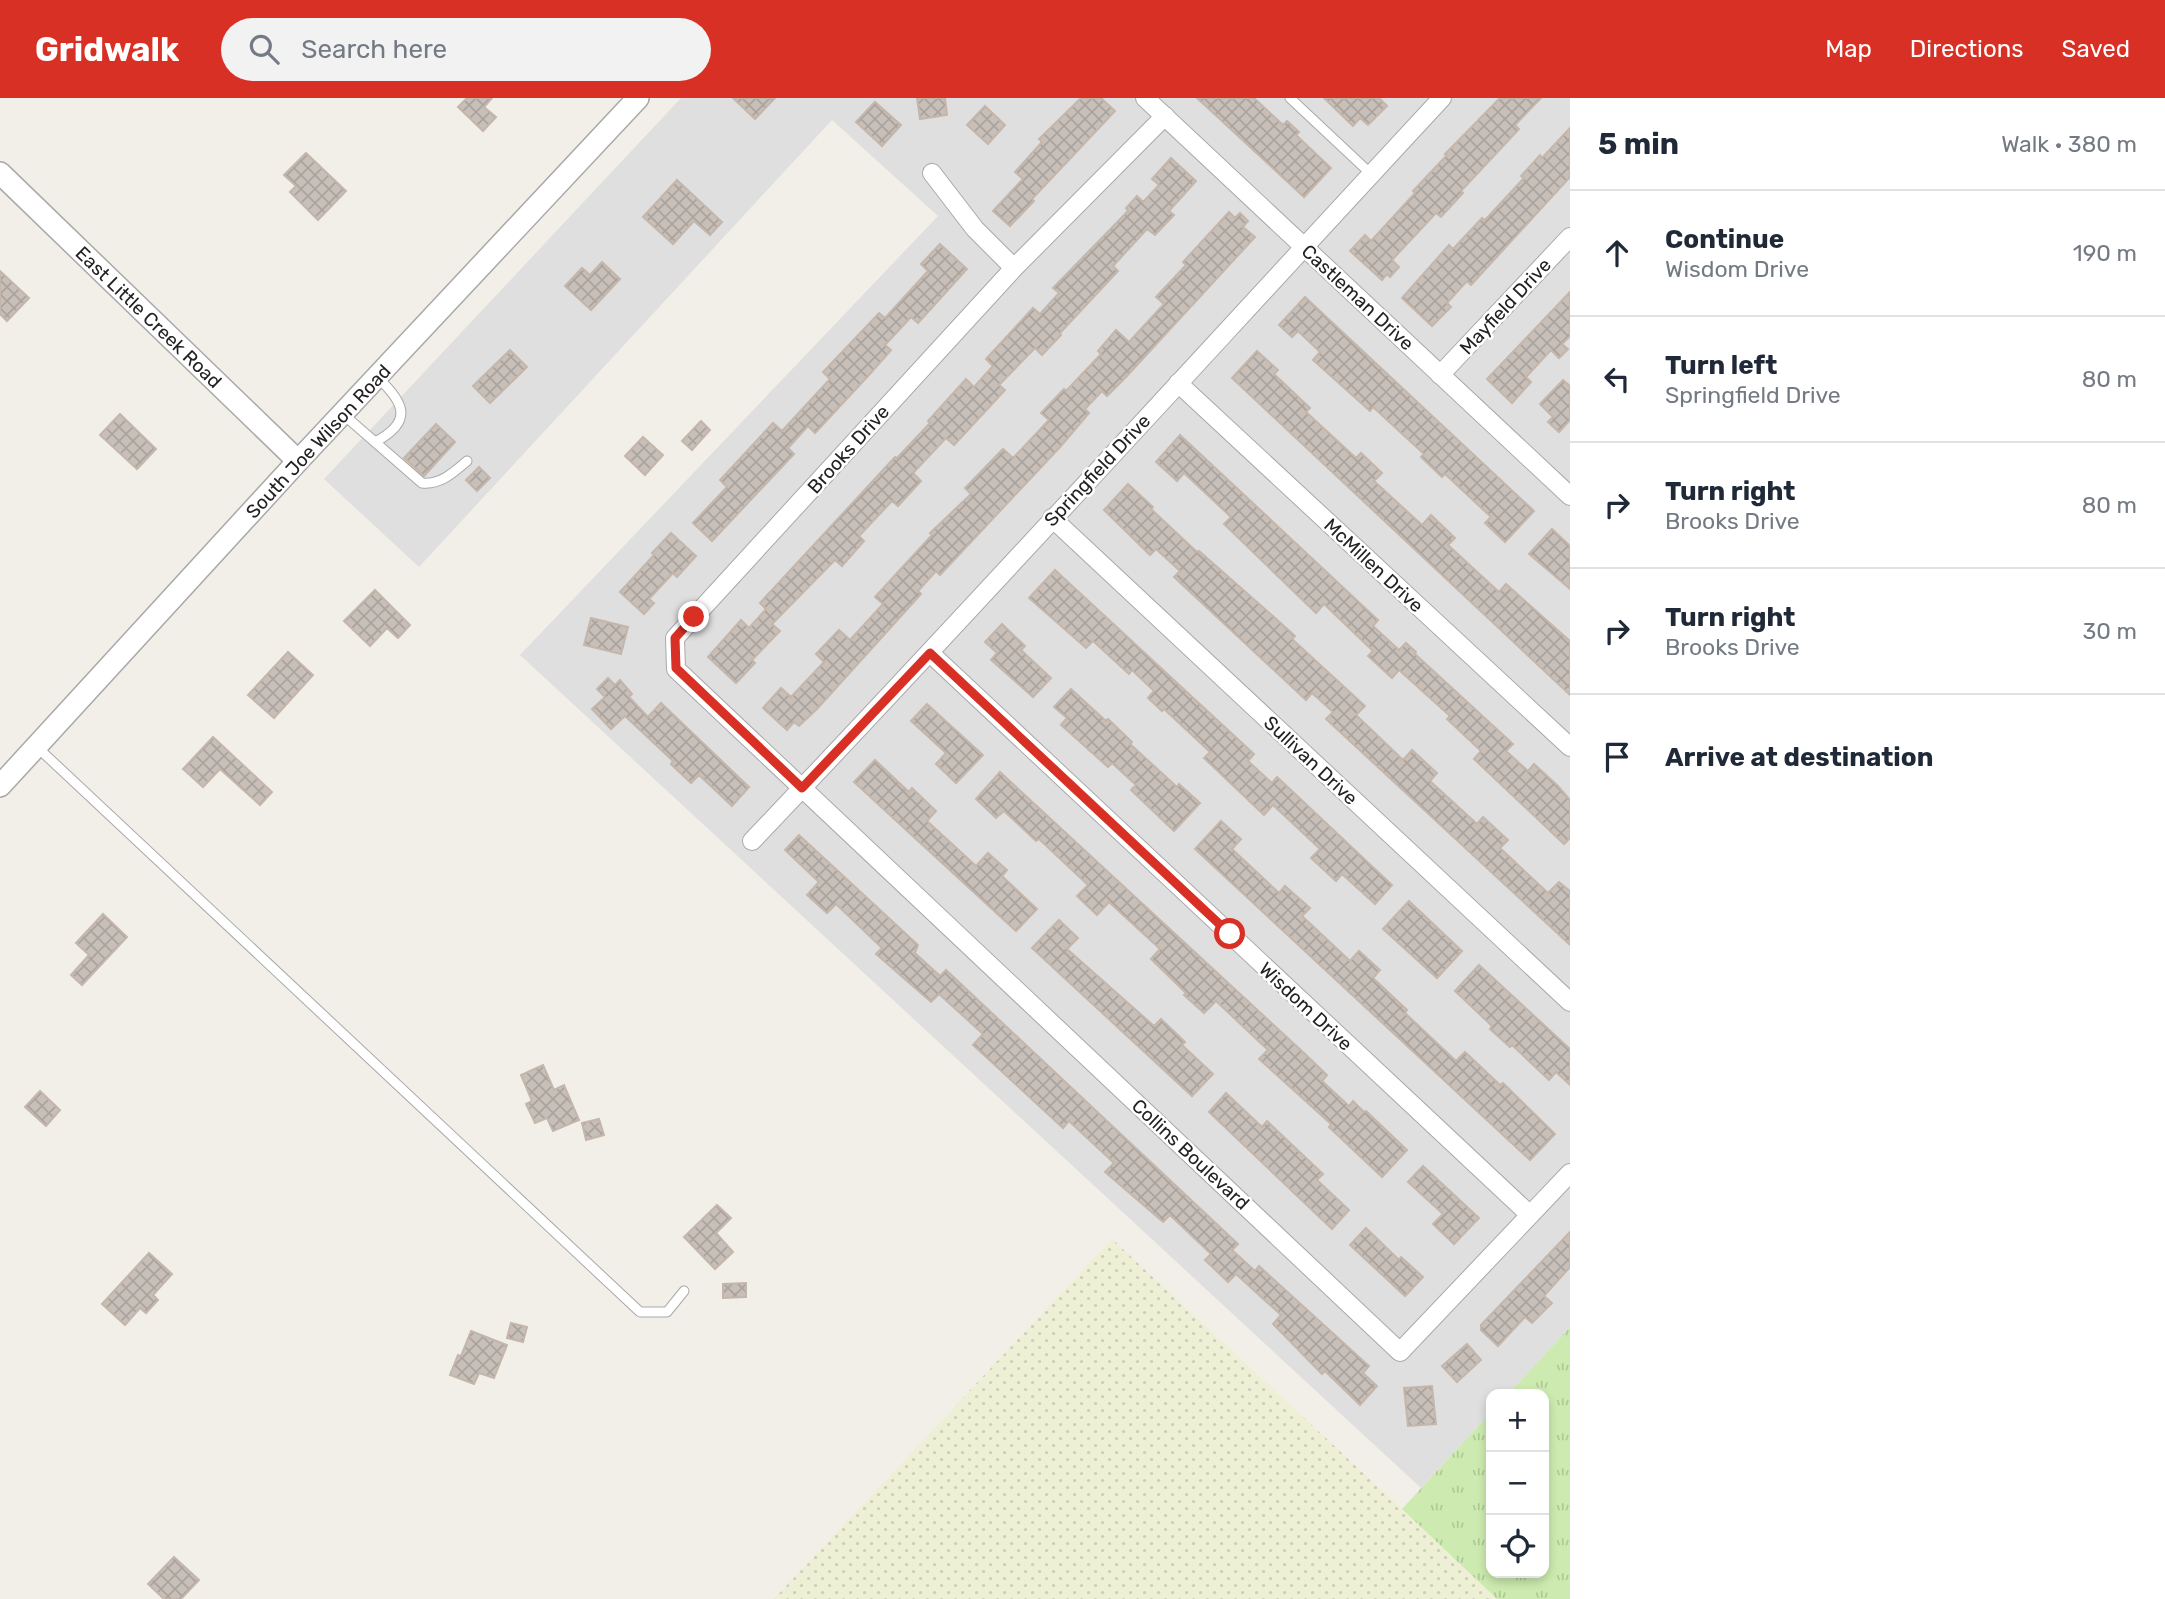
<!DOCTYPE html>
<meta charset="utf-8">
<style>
body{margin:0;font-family:Rubik,sans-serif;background:#f2f2f3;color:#1f2937}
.controls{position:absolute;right:21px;bottom:21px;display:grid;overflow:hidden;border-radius:14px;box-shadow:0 4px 10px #0003}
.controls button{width:63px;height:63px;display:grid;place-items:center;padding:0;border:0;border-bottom:2px solid #e0e1e3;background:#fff;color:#1f2937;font:35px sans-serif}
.stop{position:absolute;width:21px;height:21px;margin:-16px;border:5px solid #d93025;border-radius:50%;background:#fff}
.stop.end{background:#d93025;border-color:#fff;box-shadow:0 2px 7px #0008}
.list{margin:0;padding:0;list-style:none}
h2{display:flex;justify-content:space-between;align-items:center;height:91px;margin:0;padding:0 28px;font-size:30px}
h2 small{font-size:23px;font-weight:400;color:#747a83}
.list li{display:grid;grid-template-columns:46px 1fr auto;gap:21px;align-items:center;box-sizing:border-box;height:126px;padding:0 28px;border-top:2px solid #e0e1e3}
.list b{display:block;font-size:26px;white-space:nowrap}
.list p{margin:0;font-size:23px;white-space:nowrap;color:#747a83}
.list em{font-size:23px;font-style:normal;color:#747a83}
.icon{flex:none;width:38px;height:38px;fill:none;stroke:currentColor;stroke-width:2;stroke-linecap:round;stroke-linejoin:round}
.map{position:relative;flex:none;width:1570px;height:1501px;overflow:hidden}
header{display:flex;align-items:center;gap:42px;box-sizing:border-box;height:98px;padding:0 35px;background:#d93025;color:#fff}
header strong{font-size:33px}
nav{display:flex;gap:38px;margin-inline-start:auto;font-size:24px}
.search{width:490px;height:63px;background:#f2f2f3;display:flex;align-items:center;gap:18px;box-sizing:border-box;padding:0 24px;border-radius:38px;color:#747a83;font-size:26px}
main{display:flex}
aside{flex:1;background:#fff}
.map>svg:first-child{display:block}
.residential{fill:#e0dfdf}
.farmland{fill:url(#farmland-dots)}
.grass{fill:url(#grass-tufts)}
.building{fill:url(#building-cross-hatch);stroke:#c4b6ab;stroke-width:2}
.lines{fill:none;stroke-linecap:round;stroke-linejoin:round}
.service-casing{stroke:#a9a9a9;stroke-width:11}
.minor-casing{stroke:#a9a9a9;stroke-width:20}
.tertiary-casing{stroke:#a9a9a9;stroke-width:24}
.service{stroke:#fff;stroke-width:9}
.minor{stroke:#fff;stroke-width:18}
.tertiary{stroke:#fff;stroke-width:21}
.route{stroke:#d93025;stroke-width:9}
.labels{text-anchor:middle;stroke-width:5;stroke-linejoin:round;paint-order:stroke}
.street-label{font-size:19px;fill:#222;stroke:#fff}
</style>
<header>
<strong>Gridwalk</strong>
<div class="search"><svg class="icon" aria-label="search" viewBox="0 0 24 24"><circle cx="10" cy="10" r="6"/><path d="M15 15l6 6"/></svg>Search here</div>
<nav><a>Map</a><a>Directions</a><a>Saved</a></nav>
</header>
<main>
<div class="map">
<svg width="1570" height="1501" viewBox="0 0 1570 1501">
<defs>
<pattern id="farmland-dots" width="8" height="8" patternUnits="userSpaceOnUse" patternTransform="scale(1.75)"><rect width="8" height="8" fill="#eef0d5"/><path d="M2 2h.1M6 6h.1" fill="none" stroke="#ccceb7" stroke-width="1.8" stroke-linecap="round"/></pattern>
<pattern id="grass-tufts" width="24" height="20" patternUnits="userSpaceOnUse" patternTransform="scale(1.75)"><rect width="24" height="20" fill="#cdebb0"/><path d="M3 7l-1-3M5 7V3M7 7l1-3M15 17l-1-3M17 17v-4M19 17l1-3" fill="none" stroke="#b0c997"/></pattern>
<pattern id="building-cross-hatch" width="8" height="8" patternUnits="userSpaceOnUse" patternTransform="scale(1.75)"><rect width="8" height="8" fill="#c7bfb8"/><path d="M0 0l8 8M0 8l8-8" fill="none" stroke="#aba49e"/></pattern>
</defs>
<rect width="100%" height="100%" fill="#f2efe9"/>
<path class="residential" d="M681,0H1570V1229L1508,1296H1491V1314L1421,1390L520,557L938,118L832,22L419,469L324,381Z"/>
<path class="farmland" d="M1112,1141L1402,1411L1497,1501H774Z"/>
<path class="grass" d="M1570,1229V1501H1497L1402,1411L1491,1314V1475H1544V1296H1508Z"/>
<g class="building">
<path d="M467,0H492L484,9L496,19L483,33L458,9Z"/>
<path d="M733,0H775L755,21Z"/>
<path d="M917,0H945L947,17L920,21Z"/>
<path d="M1081,0H1101L1115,13L1032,101L1034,103L1010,128L993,113L1023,81L1015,74L1042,44L1039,41Z"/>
<path d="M1197,0H1254L1283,27L1287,23L1299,34L1296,37L1331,70L1304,99Z"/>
<path d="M1324,0H1379L1387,8L1368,27L1360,20L1353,28Z"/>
<path d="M1500,0H1541L1515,27L1519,31L1461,93L1463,95L1441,119L1436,115L1392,162L1399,169L1390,179L1387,176L1382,182L1350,153L1365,137L1371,143L1415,95L1413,93L1447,57L1445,56Z"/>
<path d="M875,4L901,27L882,48L856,24Z"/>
<path d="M985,8L1005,27L988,46L967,27Z"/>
<path d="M1570,30V79L1471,187L1467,183L1447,205L1451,209L1432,228L1402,200L1449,147L1453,151L1482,120L1485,122L1524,80L1521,78L1540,57L1542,60Z"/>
<path d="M306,55L346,93L318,122L290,94L296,88L284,77Z"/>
<path d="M1171,60L1196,83L1169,113L1174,117L1155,137L1147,131L1113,168L1118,173L1060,235L1061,237L1042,257L1035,250L999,287L1005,292L954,347L946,340L913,375L921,383L898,408L892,403L859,438L864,443L842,468L835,462L772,526L780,533L752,562L755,565L736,585L708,559L741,522L749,530L766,511L760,505L895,359L897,360L930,325L928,323L966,281L974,289L993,268L986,261L1033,210L1040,216L1059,195L1053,190L1128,113L1126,110L1137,98L1143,104L1159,87L1152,81Z"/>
<path d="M677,82L722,124L710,137L694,123L673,146L643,119Z"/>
<path d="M1229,114L1235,120L1240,115L1248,123L1243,129L1255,139L1126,279L1107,298L1102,293L1085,311L1089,315L1061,348L940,477L936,473L918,493L921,496L817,611L799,628L794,624L787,632L763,610L781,590L791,599L824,564L816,556L839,532L850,542L883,506L875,499L932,437L930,435L971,396L965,390L1003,351L1013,360L1049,322L1041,315L1064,291L1066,293L1101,256L1098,253L1116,232L1129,244L1164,206L1156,199L1186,167L1183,164Z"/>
<path d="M940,146L967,171L918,225L911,219L885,247L891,252L869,277L815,335L808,328L788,350L794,356L712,443L693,425L727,389L720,382L773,325L782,333L830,281L823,274L879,215L885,220L928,173L921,166Z"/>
<path d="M602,164L620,181L591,212L565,188L582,170L590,177Z"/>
<path d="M0,173L29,200L7,223L0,216Z"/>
<path d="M1570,194V238L1562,246L1568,251L1559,260L1551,252L1526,279L1531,284L1512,305L1487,281Z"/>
<path d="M1305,199L1534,413L1505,444L1485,425L1491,419L1445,376L1442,379L1421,359L1424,356L1373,309L1370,313L1313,262L1320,254L1298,233L1292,239L1279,227Z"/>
<path d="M510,252L527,269L490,305L473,288Z"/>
<path d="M1257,253L1278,272L1274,276L1310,310L1306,314L1356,360L1361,355L1382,375L1374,383L1422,427L1431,417L1455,440L1448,447L1499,494L1506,486L1570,543V597L1232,280Z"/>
<path d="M1563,282L1570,288V322L1559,334L1548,324L1553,319L1540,306Z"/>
<path d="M120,316L156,351L137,371L100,337Z"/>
<path d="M701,323L710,332L692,352L682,343Z"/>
<path d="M436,326L455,344L424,378L404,360Z"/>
<path d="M1180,337L1378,522L1373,528L1399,552L1406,545L1416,554L1415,556L1513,646L1506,653L1528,673L1534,666L1558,688L1570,702V740L1564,746L1474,661L1481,653L1447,621L1450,618L1399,572L1392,580L1368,558L1373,553L1324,506L1316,515L1224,426L1231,419L1184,375L1177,383L1156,364Z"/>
<path d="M643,339L663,357L645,377L625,358Z"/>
<path d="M479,369L490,380L477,393L466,382Z"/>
<path d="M1128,386L1153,409L1151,411L1197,454L1199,453L1274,519L1295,538L1292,541L1365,608L1356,617L1403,662L1412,652L1437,675L1430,683L1477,726L1483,719L1508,742L1500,750L1548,795L1559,784L1570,793V847L1326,621L1333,614L1312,595L1306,602L1174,479L1180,473L1156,451L1150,457L1104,412Z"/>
<path d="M1552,431L1570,448V491L1529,456Z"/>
<path d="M671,435L696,458L677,479L673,475L649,501L654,505L644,516L620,494L654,457L652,455Z"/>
<path d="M1055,472L1254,656L1248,663L1272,685L1277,679L1392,787L1375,806L1342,776L1336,783L1311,760L1320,751L1273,707L1264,717L1204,660L1210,654L1164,611L1162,613L1148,600L1154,593L1132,572L1129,576L1093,543L1086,550L1029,500Z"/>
<path d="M375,492L410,527L398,540L387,530L370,548L344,523Z"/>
<path d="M591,520L628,529L621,556L584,547Z"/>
<path d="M1002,526L1025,548L1021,552L1051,580L1033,599L991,562L997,555L985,544Z"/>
<path d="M288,554L313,577L274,620L248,597Z"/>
<path d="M608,580L615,587L620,582L632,596L629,599L648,619L661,605L749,689L732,708L699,677L691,685L671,666L673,663L625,618L611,631L592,611L605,599L597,591Z"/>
<path d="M1071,591L1106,623L1108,621L1132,644L1130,646L1177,689L1179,686L1200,705L1174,733L1131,692L1136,687L1112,665L1108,669L1061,627L1067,620L1054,609Z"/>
<path d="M927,606L983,657L956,685L936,666L946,655L911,623Z"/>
<path d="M213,639L272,694L260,707L220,671L203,689L183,671Z"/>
<path d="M875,662L909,694L912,690L936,713L927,723L976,768L988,755L1007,772L1002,778L1037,811L1016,833L854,684Z"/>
<path d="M1000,674L1304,955L1327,977L1322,983L1349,1008L1353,1003L1364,1014L1366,1013L1407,1052L1382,1079L1329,1029L1331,1026L1259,961L1268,952L1216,903L1204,915L1184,897L1186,895L1151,861L1160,851L1109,804L1097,817L1077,798L1088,787L1039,741L1036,743L1004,713L996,720L976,701Z"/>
<path d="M1221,723L1241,741L1232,751L1279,795L1285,788L1310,810L1302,818L1350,863L1359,853L1380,872L1373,880L1407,912L1405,915L1456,963L1465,954L1500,987L1503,985L1555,1036L1530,1062L1195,751Z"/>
<path d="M799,737L918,847L915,855L940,878L946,872L1238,1146L1232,1152L1255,1173L1259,1168L1369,1268L1363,1275L1377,1288L1360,1307L1325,1273L1322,1276L1273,1226L1281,1217L1236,1176L1228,1184L1205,1162L1211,1156L1170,1117L1163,1124L1105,1074L1114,1065L1069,1023L1063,1030L973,947L983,936L939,896L931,904L876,856L882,850L836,806L827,815L807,797L819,784L785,752Z"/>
<path d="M1409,803L1462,853L1437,880L1383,831Z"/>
<path d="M103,816L127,839L82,887L71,877L89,857L76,845Z"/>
<path d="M1059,822L1078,840L1067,851L1154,928L1161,921L1185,944L1182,947L1213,976L1192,998L1032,850Z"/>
<path d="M1479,867L1570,951V987L1556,974L1549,982L1512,947L1510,949L1490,931L1492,928L1455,893Z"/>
<path d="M543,967L554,992L564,987L579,1022L553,1033L547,1020L535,1025L526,1006L532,1003L521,977Z"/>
<path d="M40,993L60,1012L46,1028L25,1009Z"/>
<path d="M1226,995L1262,1029L1267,1023L1323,1076L1317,1082L1349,1112L1332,1131L1209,1014Z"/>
<path d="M599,1021L604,1037L586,1042L582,1025Z"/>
<path d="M1423,1068L1479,1120L1454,1146L1433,1126L1443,1116L1408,1084Z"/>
<path d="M717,1107L731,1120L716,1135L733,1154L715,1171L684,1139Z"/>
<path d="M1366,1130L1399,1162L1401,1159L1423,1179L1405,1198L1350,1147Z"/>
<path d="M1570,1134V1169L1544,1198L1552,1205L1532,1225L1525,1219L1498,1248L1481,1232V1227Z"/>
<path d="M149,1155L172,1176L153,1197L158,1202L146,1215L140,1210L125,1227L102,1206Z"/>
<path d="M746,1185V1199L723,1200V1186Z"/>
<path d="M511,1225L527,1229L523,1244L507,1240Z"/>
<path d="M471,1233L507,1247L494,1280L479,1275L474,1286L450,1277L458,1257L461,1258Z"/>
<path d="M1467,1246L1481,1262L1457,1284L1442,1268Z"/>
<path d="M1432,1288L1436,1326L1408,1328L1404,1290Z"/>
<path d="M174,1459L199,1482L181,1501H164L148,1486Z"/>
</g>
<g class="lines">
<defs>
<g id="service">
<path d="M1290,0L1370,75"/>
<path d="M344,317L422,385C440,387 453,375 467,363"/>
<path d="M375,344C413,324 405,305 378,280"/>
<path d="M37,649L640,1214H667L684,1193"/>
</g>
<g id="minor">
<path d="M1145,0L1570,398"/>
<path d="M1165,18L1014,170L675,540L676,571L1400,1254L1570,1075"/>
<path d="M932,75L975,131L1014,170"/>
<path d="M1440,277L1570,139"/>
<path d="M1178,285L1570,649"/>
<path d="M1052,420L1570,904"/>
<path d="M930,555L1530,1117"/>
<path d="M752,743C985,498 1212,248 1442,0"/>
</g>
<g id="tertiary">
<path d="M0,75L298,363"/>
<path d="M0,688L298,363L638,0"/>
</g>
</defs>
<use href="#service" class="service-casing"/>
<use href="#minor" class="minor-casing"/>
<use href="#tertiary" class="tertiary-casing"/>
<use href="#service" class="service"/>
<use href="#minor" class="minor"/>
<use href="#tertiary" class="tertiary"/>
</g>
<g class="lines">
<path class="route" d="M694,519L675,540L676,570L802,690L930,555L1230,836"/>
</g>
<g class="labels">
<g class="street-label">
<text transform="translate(1358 199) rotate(43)" y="7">Castleman Drive</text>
<text transform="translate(1505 208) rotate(-47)" y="7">Mayfield Drive</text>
<text transform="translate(149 219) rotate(44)" y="7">East Little Creek Road</text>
<text transform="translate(318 343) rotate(-47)" y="7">South Joe Wilson Road</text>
<text transform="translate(848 351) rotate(-48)" y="7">Brooks Drive</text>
<text transform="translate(1097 372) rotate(-47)" y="7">Springfield Drive</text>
<text transform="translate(1374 467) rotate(43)" y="7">McMillen Drive</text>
<text transform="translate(1311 662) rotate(43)" y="7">Sullivan Drive</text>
<text transform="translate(1306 908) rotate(43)" y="7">Wisdom Drive</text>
<text transform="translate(1191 1056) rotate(43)" y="7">Collins Boulevard</text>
</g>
</g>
</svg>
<div class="controls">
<button>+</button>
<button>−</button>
<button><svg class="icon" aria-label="locate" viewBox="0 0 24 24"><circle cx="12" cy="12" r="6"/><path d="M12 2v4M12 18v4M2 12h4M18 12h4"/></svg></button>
</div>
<div class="stop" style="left:1230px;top:836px"></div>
<div class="stop end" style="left:694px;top:519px"></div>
</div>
<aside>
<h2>5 min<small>Walk · 380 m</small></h2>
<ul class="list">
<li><svg class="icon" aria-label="ahead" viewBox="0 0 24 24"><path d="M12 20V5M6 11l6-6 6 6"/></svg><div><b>Continue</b><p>Wisdom Drive</p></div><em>190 m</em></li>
<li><svg class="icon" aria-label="left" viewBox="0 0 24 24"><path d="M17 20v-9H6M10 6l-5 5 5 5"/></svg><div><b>Turn left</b><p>Springfield Drive</p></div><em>80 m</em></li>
<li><svg class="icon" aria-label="right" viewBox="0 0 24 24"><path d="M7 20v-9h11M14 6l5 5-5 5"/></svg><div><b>Turn right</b><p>Brooks Drive</p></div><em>80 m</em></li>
<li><svg class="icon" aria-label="right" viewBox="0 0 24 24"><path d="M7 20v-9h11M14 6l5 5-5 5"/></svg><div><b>Turn right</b><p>Brooks Drive</p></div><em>30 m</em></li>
<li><svg class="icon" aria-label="arrive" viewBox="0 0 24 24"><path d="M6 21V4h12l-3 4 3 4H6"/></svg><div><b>Arrive at destination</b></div></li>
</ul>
</aside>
</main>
